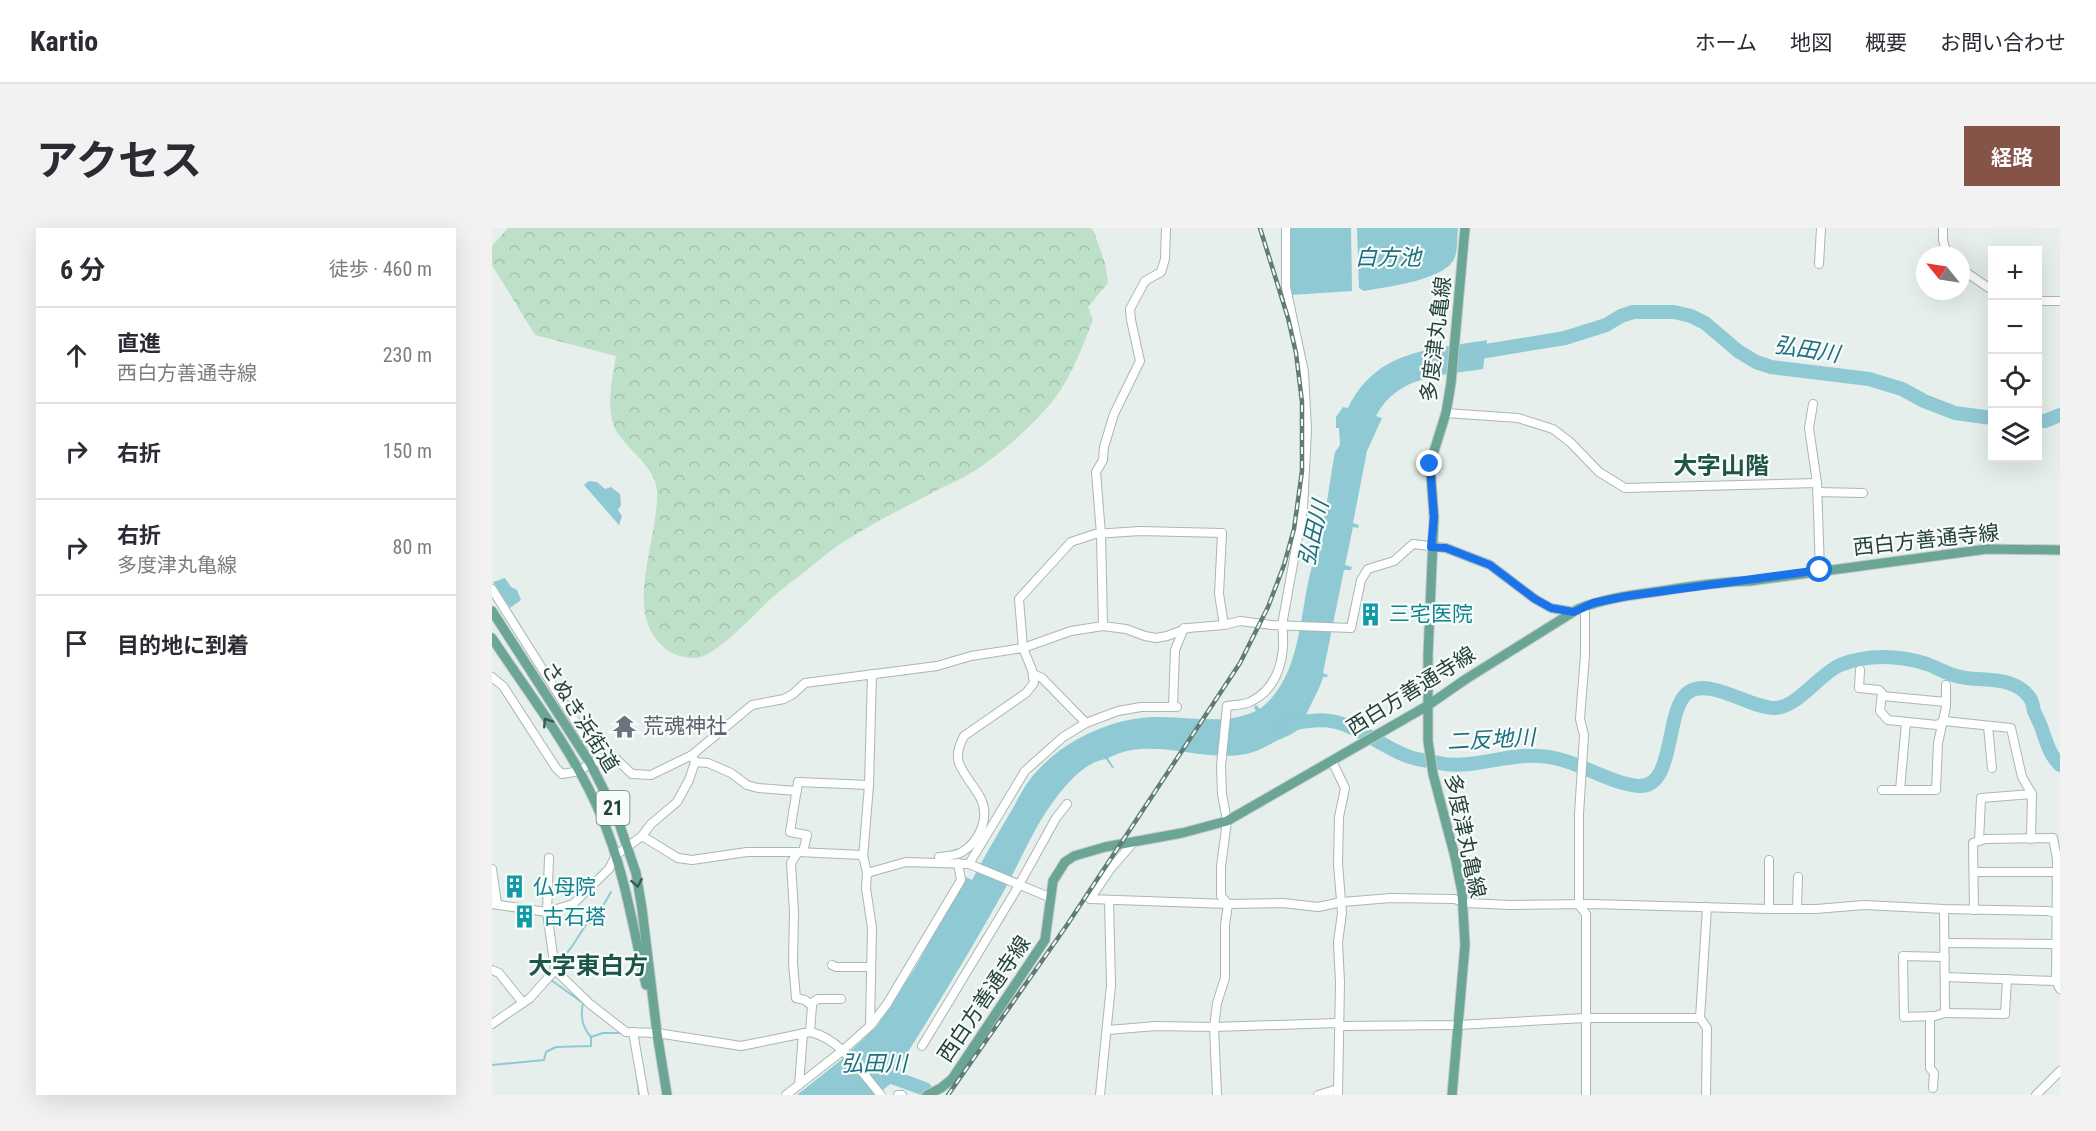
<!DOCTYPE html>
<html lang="ja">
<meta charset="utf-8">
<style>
body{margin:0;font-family:"Roboto Condensed","Noto Sans JP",sans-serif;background:#f2f2f3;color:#2b2b33}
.controls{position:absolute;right:18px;top:18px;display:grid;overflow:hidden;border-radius:0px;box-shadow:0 6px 24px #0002}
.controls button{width:54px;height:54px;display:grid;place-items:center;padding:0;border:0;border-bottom:2px solid #e1e1e2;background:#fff;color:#2b2b33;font:30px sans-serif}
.compass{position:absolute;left:1424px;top:18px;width:54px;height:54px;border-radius:50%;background:#fff;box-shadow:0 6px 24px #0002;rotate:300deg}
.stop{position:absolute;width:18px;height:18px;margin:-14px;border:4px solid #1a73e8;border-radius:50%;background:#fff}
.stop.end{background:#1a73e8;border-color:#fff;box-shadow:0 2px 6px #0008}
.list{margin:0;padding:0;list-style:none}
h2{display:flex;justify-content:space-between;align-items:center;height:78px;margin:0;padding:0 24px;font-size:26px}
h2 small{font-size:20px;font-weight:400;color:#7c7c81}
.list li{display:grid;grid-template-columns:39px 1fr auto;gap:18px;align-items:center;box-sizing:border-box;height:96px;padding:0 24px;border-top:2px solid #e1e1e2}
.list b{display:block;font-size:22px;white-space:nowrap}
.list p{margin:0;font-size:20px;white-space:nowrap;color:#7c7c81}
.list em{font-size:20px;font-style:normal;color:#7c7c81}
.icon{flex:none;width:33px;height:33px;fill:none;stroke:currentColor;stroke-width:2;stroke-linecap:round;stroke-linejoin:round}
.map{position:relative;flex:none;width:1568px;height:867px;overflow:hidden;border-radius:0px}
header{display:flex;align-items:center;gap:36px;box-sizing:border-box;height:84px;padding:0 30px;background:#fff;border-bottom:2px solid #e1e1e2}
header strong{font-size:28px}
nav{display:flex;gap:33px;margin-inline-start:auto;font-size:21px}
.intro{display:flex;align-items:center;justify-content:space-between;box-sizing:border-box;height:144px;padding:0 36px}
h1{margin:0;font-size:42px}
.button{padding:15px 27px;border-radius:0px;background:#855347;color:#fff;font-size:21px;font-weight:700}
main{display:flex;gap:36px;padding:0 36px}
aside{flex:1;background:#fff;border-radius:0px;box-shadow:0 6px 24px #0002}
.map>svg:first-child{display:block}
.forest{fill:url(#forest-crowns)}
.water{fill:#8ec9d4}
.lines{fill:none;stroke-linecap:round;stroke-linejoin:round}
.stream{stroke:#8ec9d4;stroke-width:2}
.river{stroke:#8ec9d4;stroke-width:14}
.minor-casing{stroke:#a8b8b2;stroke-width:10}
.major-casing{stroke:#c2cac8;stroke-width:11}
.minor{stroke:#fff;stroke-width:8}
.major{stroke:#6aa596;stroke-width:9}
.rail-casing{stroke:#5f7d75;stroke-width:4.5}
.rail{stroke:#f7fbf9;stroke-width:2;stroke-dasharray:7;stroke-linecap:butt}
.oneway{stroke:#365b51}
.route{stroke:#1a73e8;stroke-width:8}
.labels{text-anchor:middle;stroke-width:4.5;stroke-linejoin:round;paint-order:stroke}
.shield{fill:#f7fbf9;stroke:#637a73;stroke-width:1.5}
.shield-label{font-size:20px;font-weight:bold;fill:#24423a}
.street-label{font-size:21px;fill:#24423a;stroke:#f7fbf9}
.culture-label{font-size:21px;fill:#0d838f;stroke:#f7fbf9;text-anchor:start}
.worship-label{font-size:21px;fill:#5b616d;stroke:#f7fbf9;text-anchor:start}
.water-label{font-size:22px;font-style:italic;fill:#1c6f80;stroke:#f7fbf9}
.quarter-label{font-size:24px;font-weight:bold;fill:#1f5548;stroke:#f7fbf9}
</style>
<header>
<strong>Kartio</strong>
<nav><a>ホーム</a><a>地図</a><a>概要</a><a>お問い合わせ</a></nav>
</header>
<div class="intro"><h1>アクセス</h1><a class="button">経路</a></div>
<main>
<aside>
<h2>6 分<small>徒歩 · 460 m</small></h2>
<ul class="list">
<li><svg class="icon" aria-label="ahead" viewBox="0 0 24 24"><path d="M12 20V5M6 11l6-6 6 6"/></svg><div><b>直進</b><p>西白方善通寺線</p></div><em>230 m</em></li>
<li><svg class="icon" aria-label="right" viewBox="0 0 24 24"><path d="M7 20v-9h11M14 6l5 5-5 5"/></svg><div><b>右折</b></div><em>150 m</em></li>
<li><svg class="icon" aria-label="right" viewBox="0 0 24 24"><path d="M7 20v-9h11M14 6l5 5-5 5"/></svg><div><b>右折</b><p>多度津丸亀線</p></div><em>80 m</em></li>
<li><svg class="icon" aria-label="arrive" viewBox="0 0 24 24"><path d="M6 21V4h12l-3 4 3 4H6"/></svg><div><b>目的地に到着</b></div></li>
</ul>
</aside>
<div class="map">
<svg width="1568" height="867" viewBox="0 0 1568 867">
<defs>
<pattern id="forest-crowns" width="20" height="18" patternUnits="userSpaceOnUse" patternTransform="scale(1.5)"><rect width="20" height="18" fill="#bfe0c8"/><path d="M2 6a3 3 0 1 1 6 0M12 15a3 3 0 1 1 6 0" fill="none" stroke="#a4c1ad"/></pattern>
</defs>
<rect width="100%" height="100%" fill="#e6efeb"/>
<path class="forest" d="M16,0H599L602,4L613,35L616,55L596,79L601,92C588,124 577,157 552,183C532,205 509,225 484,242C471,251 454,257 440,265C411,280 381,295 353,313C338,322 324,335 310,346C300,353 291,360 282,368C262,386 232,420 209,429C198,432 183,428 174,421C128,385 168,311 165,262C163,240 138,223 127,207C112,188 120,150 124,128L43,107L0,37V18Z"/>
<g class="water">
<path d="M796,0H859L860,63L799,67L796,61Z"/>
<path d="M865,0H966C965,9 966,20 963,29C955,52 894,59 872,63L867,60Z"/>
<path d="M995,112L991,141C950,148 906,146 884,188L890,190L875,223L861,295L867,297L866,300L861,299L853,337L860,339L859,342H852L831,445L836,447L835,449H831C827,463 820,473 814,487C812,490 811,496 808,499C803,506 791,510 784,513C775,518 764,524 754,526C709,535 659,507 616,530L622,540H620L614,531C594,534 579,551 567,566C544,594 530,630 513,661C480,720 445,778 409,835L408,840L411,845C403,854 393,859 385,867H305L349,832L385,798L423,740L474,649L480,652C493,627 507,604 521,580C528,567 536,552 546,542C574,511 623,489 664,489C698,488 732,498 764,483L762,479L764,477L768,481C808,450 807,392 818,346C820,337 824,328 826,319C834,288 837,256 843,224L848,217L847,200H844V189L851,179L856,180C885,121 938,122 995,112Z"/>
<path d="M97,253L105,254L113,261L119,259L128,266L129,277L126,282L130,288L127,297L92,257Z"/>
<path d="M13,350L19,359L25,362L29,372L18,380L1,354Z"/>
</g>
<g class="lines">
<g class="stream">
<path d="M67,735L81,717L95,695H101L119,664"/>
<path d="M39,773L59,752L91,775C88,788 90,799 99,809"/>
<path d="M0,837L52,832L54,824L64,819L99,818V809L111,805H132"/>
<path d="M145,846L147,867"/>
</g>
<g class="river">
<path d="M976,126L1073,110L1114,97L1129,88L1141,84H1182L1199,88L1213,95L1246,123L1264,134L1279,139L1377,151L1410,161L1432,173L1463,185L1500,190"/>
<path d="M1546,193H1553L1568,187"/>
<path d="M793,497C810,494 827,490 844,494C869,500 891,519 915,528C925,532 936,533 947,535C980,542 1015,525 1048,528C1083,530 1112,554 1146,558C1183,561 1173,486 1194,466C1215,447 1257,480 1283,480C1306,479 1326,447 1348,437C1375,426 1407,427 1435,436C1446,440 1457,447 1469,449C1492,454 1522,447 1538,470C1541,474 1541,479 1542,483C1544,488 1546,491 1548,496C1554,511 1556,525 1568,537"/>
<path d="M389,845L433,861"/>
</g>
<defs>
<g id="minor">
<path d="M1451,0V12L1455,27"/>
<path d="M1327,36L1329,0"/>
<path d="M1469,41L1500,62"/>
<path d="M1546,73H1568"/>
<path d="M1321,176L1317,200L1325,255L1328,342"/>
<path d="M954,185L1026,190L1061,201L1078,214L1107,244L1133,260L1325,255"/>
<path d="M1325,264L1371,265"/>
<path d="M0,361L109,534"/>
<path d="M1093,379V427L1088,491L1092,507L1087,586V677L1094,686V867"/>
<path d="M611,398L609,306L604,244L611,232L612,219L622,186L648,133L639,92L638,81L653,53L669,44L673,31L674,0"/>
<path d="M1368,442L1367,460L1387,462L1390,465L1388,483L1396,492L1445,497L1452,493L1519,500L1530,549L1540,566L1539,611"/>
<path d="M541,446L550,450L594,495"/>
<path d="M0,449L11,458L64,540L70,546L88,543L98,535L123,530L140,546L159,547L200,527L260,477L292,471L301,466L313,455L445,438L479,428L531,420L579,403L611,398L634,401L653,408L664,410L675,408L696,400L732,397L748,393L780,397L859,400L869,352L876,341L902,333L921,316L954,320L998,337L1043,371L1059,380L1082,384"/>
<path d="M1390,468L1454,474"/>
<path d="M681,479L683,422L692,400"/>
<path d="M1496,498L1500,540"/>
<path d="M840,533L853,560L847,589L846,636L850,685L846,714L848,754L846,867"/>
<path d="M203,534L216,535L239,545L255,557L266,560L305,563"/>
<path d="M1390,562H1444L1446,515L1454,479V457"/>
<path d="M1408,562L1414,494"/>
<path d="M150,608L186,630L200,632L255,624H306L371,627L375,645L374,660L380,700L378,798L350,823L294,867"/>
<path d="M1487,613L1489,570L1540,566"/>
<path d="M641,615L619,640L598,671L736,676L791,675L826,679L850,674L899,670L962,671L975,675L1018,677L1100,676L1277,681H1324L1372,677L1452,681L1556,683L1568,686"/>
<path d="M306,624L299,635L302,683L301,735L304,770L313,772L320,778L318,804"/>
<path d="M311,624L315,607L298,604L306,554L377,557"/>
<path d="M57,630L55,684L63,742L98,776L134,804L165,805L249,818L318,804C348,810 370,845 389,867"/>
<path d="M371,630L377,557L380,446"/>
<path d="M1277,632V681"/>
<path d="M448,634L447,629C454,628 464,628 470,624C487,614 498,590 489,571C483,559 472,548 467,535C464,525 468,516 472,508L534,465L542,455L540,442L531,420L527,371L579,314L603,306L648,303L730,305L727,366L732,397"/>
<path d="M477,636L533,543L571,509L594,495L626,483L649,479H685"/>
<path d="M0,641L5,676"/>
<path d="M1482,644H1565"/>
<path d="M375,645L414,634L477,636L557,669"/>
<path d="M0,676L55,684L81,676L117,641L124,627L150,608L159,596L185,574L197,552L203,534L200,527"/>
<path d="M1305,681L1306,649"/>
<path d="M1452,681L1453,785L1443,788L1412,789L1411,728L1453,729"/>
<path d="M1482,682L1481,615L1493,611L1561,610L1565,631L1564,753L1568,761"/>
<path d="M1453,715L1564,716"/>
<path d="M340,737L344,739H379"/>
<path d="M0,742L7,745L31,775"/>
<path d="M1453,749L1564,753"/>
<path d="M318,776L326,771H349"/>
<path d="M1453,785L1513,786L1515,751"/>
<path d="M1438,788V840L1442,845L1441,860"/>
<path d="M0,796L38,770L63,742"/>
<path d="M379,797L395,776L469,652L466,635"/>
<path d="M616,802L664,798L722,799L844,795L848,798L966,797L1093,790H1208"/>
<path d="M141,804L152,867"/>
<path d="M430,818L523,664L564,590L575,576"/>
<path d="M307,857L311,805"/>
<path d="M406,867H410"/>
<path d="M608,867L619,757L617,672"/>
<path d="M725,867L722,799L725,775L733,750V697L736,676L729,668V638L735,593L730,566L729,538L735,478C742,477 751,477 758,474C788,460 794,425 790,397L811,281L815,202L812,144L794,59V0"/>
<path d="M826,867L846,861"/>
<path d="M1214,867L1215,800L1208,790L1215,679"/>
<path d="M1544,867L1568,843"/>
</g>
<g id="major">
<path d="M0,383L98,535L124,586L144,645L150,681L165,805L175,867"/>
<path d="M0,410C37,466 81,522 108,585C132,640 141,699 154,757"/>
<path d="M435,867L449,860L460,851L553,712L561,653L573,634L582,628L613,619L690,605L735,593L935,478L974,451L1086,381C1113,370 1141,367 1169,363C1199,358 1228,354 1258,353L1495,321L1568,322"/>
<path d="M960,867L973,717L970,664L963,629L941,546L936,513V427L942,289L938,236L954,185L959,155L973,0"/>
</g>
</defs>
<use href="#minor" class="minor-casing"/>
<use href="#major" class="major-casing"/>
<use href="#minor" class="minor"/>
<use href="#major" class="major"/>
<defs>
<path id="rail" d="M456,867L575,697L748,435L776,379L792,337L802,301L810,243V174L804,125L796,90L768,0"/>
</defs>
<use href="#rail" class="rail-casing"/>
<use href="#rail" class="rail"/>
</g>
<defs><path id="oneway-chevron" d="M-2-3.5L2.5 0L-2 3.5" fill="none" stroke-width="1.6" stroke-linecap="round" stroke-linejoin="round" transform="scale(1.5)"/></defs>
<g class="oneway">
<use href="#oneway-chevron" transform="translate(55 494) rotate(-123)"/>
<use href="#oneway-chevron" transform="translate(145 655) rotate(80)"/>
</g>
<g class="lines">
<path class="route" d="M938,236L942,289L939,319L954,320L998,337L1043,371L1059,380L1082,384L1101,375L1135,368L1328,342"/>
</g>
<defs>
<symbol id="building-bare" viewBox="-9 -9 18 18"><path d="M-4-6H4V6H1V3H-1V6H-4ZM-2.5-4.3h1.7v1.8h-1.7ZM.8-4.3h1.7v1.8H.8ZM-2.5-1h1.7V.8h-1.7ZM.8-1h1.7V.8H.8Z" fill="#0f9aa8" stroke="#f7fbf9" stroke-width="2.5" paint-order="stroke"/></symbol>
<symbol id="temple-bare" viewBox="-9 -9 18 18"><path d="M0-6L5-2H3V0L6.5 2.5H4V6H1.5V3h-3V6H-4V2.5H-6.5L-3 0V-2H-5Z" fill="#6b7280" stroke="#f7fbf9" stroke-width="2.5" paint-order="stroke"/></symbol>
</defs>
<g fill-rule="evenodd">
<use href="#building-bare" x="862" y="370" width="33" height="33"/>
<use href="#temple-bare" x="116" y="482" width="33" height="33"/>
<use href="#building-bare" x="6" y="642" width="33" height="33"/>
<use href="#building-bare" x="16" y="672" width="33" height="33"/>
</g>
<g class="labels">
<rect class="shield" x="104.5" y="563" width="33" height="34" rx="4.5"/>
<g class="shield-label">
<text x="121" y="587">21</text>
</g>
<g class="street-label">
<text transform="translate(944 111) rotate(-83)" y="7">多度津丸亀線</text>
<text transform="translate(1434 312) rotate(-6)" y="7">西白方善通寺線</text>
<text transform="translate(919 463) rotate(-32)" y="7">西白方善通寺線</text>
<text transform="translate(88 489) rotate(58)" y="7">さぬき浜街道</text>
<text transform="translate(973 608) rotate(78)" y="7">多度津丸亀線</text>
<text transform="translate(492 771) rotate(-56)" y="7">西白方善通寺線</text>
</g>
<g class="culture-label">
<text x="897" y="393">三宅医院</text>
<text x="41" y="666">仏母院</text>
<text x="51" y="696">古石塔</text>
</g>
<g class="worship-label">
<text x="151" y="505">荒魂神社</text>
</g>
<g class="water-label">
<text x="896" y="37">白方池</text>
<text transform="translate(1315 121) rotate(9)" y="8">弘田川</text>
<text transform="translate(821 305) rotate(-77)" y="8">弘田川</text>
<text transform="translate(999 511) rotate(-3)" y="8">二反地川</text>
<text x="382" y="843">弘田川</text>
</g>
<g class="quarter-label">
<text x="1229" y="246">大字山階</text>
<text x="96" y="746">大字東白方</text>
</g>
</g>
</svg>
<div class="controls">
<button>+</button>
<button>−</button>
<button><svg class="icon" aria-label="locate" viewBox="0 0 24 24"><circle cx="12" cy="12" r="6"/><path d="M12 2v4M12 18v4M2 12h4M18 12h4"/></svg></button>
<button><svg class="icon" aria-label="layers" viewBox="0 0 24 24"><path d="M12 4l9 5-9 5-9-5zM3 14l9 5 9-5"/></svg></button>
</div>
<svg class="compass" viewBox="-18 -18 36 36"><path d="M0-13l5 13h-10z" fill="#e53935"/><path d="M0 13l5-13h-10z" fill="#7c7c81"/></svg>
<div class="stop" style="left:1328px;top:342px"></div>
<div class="stop end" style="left:938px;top:236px"></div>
</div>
</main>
